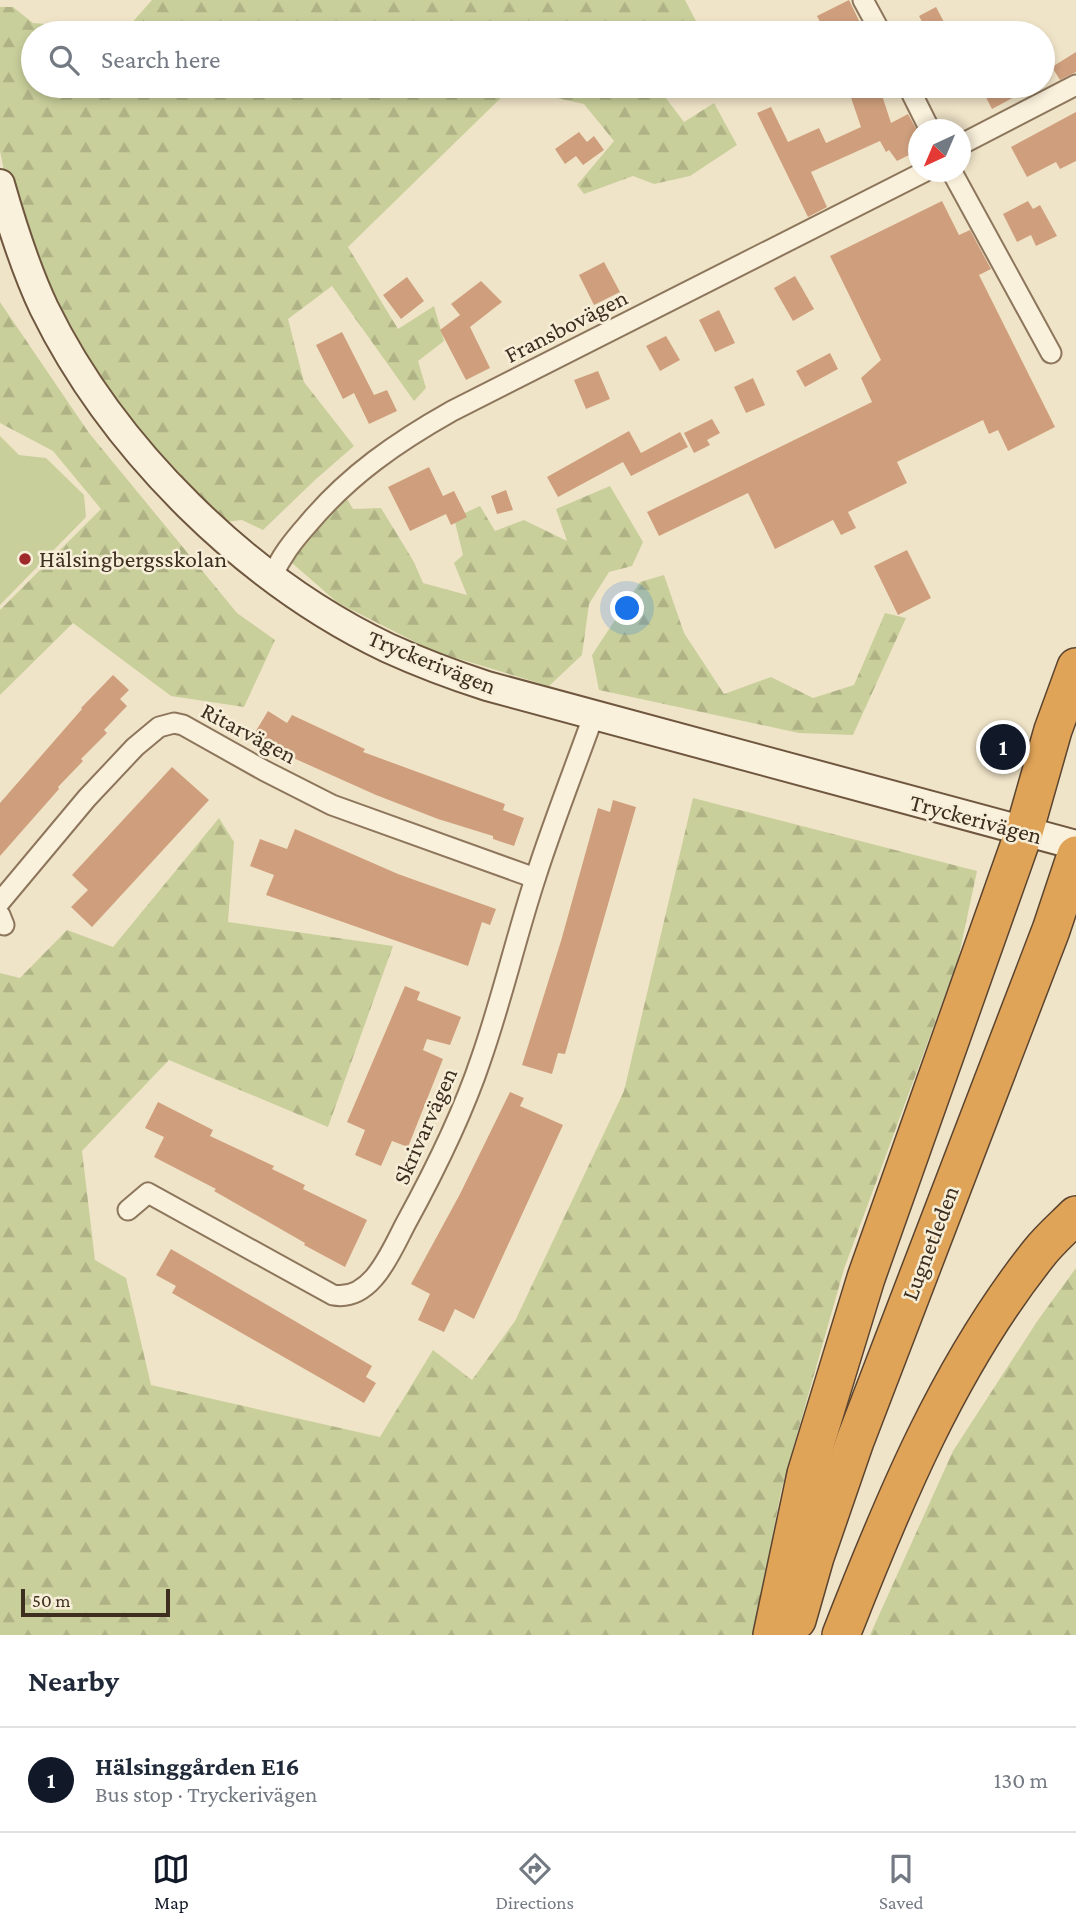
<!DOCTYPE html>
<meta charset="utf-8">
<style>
body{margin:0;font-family:"Crimson Pro",serif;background:#f2f2f3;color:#1f2937}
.compass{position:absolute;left:908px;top:119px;width:63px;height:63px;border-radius:50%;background:#fff;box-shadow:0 4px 10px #0003;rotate:224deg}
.scale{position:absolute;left:21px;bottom:18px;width:149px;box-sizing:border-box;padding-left:7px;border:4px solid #3d2e20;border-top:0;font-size:19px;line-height:24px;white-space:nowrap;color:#3d2e20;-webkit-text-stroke:5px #f7eed8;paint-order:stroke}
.you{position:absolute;left:628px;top:609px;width:24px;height:24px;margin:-18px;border:5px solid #fff;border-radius:50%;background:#1a73e8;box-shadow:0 0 0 10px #1a73e833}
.badge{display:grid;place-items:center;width:46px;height:46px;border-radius:50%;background:#111827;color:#fff;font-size:23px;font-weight:700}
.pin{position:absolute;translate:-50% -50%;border:4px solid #fff;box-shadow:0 2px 7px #0006}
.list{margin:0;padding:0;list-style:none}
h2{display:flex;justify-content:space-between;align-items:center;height:91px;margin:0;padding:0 28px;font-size:30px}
h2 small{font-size:23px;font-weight:400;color:#747a83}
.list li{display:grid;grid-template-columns:46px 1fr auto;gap:21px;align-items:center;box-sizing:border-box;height:105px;padding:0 28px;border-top:2px solid #e0e1e3}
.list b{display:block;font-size:26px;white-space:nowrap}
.list p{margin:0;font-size:23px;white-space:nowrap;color:#747a83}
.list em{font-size:23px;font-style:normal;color:#747a83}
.icon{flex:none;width:38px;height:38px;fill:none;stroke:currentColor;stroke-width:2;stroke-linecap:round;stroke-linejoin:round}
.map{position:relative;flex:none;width:1076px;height:1635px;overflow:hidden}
.search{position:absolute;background:#fff;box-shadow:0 4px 10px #0003;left:21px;right:21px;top:21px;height:77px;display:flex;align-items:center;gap:18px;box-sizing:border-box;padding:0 24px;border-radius:38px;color:#747a83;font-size:26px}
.sheet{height:196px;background:#fff}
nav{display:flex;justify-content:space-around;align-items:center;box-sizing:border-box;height:98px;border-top:2px solid #e0e1e3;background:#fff;font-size:19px;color:#747a83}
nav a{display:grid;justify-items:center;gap:4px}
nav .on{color:#111827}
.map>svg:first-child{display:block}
.forest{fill:url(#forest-firs)}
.garden{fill:#c9cf9b}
.building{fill:#cf9f7d}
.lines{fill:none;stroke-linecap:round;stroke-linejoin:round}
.street-casing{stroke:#8d765c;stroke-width:23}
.secondary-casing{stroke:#6f573f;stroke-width:32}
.highway-casing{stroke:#5b4430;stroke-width:40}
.street{stroke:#faf1dc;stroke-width:19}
.secondary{stroke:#faf1dc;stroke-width:28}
.highway{stroke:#e0a458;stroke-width:37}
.poi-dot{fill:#9e2a2b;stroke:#f7eed8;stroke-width:2.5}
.labels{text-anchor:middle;stroke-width:5;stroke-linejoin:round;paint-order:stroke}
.street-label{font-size:24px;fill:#3d2e20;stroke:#f7eed8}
.poi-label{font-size:24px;fill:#3d2e20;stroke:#f7eed8;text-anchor:start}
</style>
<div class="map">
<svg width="1076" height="1635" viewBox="0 0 1076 1635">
<defs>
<pattern id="forest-firs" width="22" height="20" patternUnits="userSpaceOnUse" patternTransform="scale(1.75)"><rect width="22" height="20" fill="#c9cf9b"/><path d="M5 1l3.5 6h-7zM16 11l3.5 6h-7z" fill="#aeb285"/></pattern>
</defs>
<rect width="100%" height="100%" fill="#f0e4c8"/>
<g class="forest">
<path d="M152,0H685L696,21L697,33H33V86H680L665,97L684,122L714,103L737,145L690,176L654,184L633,176L584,194L577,185L614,141L584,104L511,88L348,247L398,329L434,306L444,341L418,361L426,388L414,401L332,286L288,319L304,382L354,446L315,480L263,530L242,520L226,522L174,485L63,327L7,186L0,151V7H13L33,23L91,28L129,26Z"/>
<path d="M0,302L89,433L237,613L275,640L244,707L171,696L73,623L0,695V610L101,509L53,451L0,423Z"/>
<path d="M610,486L643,542L632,566L609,572L589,604L582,655L549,686L433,651L338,603L292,563L304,535L343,492L353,509L381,508L414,562L423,583L467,595L454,563L463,555L454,518L480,506L495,531L524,520L567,541L556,509Z"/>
<path d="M664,575L684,633L724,694L771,677L813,698L854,685L885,613L906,618L853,735L799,733L599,690L592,655L640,582Z"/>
<path d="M693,798L977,871L958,960L844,1269L781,1491L754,1635H0V973L20,978L67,930L113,947L219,818L234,842L228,922L393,946L328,1127L169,1060L82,1151L95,1260L126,1278L151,1385L380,1437L433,1350L472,1380L515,1321L624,1091Z"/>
<path d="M1076,1268V1635H870L953,1451L1038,1320Z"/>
</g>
<path class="garden" d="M0,436L19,455L46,458L84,495L86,517L0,605Z"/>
<g class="building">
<path d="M849,0L865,33H826L817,16Z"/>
<path d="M936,7L944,22L927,31L919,16Z"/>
<path d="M1076,52V72L1060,80L1052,67Z"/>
<path d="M847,86H879L891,123L908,114L919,134V150L897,161L889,150L886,152L880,141L811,172L827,207L808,217L757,113L771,107L788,142L819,128L826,143L861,127Z"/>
<path d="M980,86H1035L992,109Z"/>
<path d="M1076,112V161L1060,169L1056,162L1027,177L1011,147Z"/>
<path d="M579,132L587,142L594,136L604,150L583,165L576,156L565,164L555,149Z"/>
<path d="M942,201L959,235L970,230L991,269L979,275L1055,427L1008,451L998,430L989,434L983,420L897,462L907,483L848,512L856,528L841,535L833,520L775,549L748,493L659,536L647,512L872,402L861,378L881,360L830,256Z"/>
<path d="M1028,201L1033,209L1040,205L1057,236L1036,246L1031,235L1017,242L1003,214Z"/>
<path d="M604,262L620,292L594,305L579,275Z"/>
<path d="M795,276L814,309L793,321L774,288Z"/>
<path d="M407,277L424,301L401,319L383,295Z"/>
<path d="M481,281L502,302L470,327L490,368L466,380L440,330L460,315L451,304Z"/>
<path d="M719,310L735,343L715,352L699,320Z"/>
<path d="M342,332L374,395L387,390L397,411L369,424L354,393L343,399L316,345Z"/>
<path d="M666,336L680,360L660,371L646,346Z"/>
<path d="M830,353L838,369L805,387L796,371Z"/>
<path d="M598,371L610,399L586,409L574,380Z"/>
<path d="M753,378L765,405L746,413L734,387Z"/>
<path d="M712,419L720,433L707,440L710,445L694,453L684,433Z"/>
<path d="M629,431L641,453L680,432L688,447L631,476L623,462L558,497L547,477Z"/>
<path d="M429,467L443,496L454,491L467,517L451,525L446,514L410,531L388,487Z"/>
<path d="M506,490L513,510L497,514L491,496Z"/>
<path d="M907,550L931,598L898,615L874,566Z"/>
<path d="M113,675L129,690L120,699L127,706L104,730L107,733L81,759L83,761L58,787L59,789L0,856V803L82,709L81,708Z"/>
<path d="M268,711L287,723L292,715L365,749L363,752L505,804L503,810L524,818L514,846L493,839V836L438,819L376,795L271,748L253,736Z"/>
<path d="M172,767L209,800L92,927L71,907L88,890L72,875Z"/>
<path d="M613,800L636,807L565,1054L558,1053L552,1074L522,1065L561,941L598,808L610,812Z"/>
<path d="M295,829L398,874L496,909L490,925L482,922L468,966L266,895L274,875L250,866L260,839L287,849Z"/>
<path d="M405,986L420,992L417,1000L461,1017L450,1045L427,1039L423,1050L443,1059L408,1147L392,1141L381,1166L355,1155L365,1130L347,1122Z"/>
<path d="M510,1092L524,1098L520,1106L563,1125L474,1319L455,1309L444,1332L418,1320L430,1294L411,1284L460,1194Z"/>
<path d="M158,1102L213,1130L210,1136L274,1166L272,1169L305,1185L303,1189L367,1220L345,1267L304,1245L305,1243L214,1191L216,1189L154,1157L164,1137L145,1128Z"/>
<path d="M171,1249L372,1366L366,1377L376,1383L364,1403L172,1293L176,1286L156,1275Z"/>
</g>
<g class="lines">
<defs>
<g id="street">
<path d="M863,0L881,33"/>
<path d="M908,86L930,130"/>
<path d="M960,145L1076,85"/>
<path d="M952,172L1051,353"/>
<path d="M272,577C281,556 293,541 308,524C349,475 397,442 452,411L924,172"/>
<path d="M0,902L87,798L135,747L159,727L174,723L183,725L265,771L332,805L535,878"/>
<path d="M0,915L4,925"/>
<path d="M128,1210L148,1193L333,1295C372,1302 391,1251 406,1223C435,1170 462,1116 481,1059C502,999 516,937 536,876C553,823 574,770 593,717"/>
</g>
<path id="secondary" d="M0,184C12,226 25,268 44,308C113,449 247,581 388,648C421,663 453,675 487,686L1076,845"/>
<g id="highway">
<path d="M797,1620L815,1557L855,1441L1051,930L1076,855"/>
<path d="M772,1635L806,1474L866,1278L1024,832L1053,730L1076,667"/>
<path d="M841,1635C893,1502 949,1366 1039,1253C1050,1239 1064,1227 1076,1215"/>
</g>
</defs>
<use href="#street" class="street-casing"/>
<use href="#secondary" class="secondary-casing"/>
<use href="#highway" class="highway-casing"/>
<use href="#street" class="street"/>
<use href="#secondary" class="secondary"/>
<use href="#highway" class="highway"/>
</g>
<circle class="poi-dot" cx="25" cy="559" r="7"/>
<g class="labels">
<g class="street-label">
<text transform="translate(566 326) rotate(-27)" y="8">Fransbovägen</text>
<text transform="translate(432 662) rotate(22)" y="8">Tryckerivägen</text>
<text transform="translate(249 733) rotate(28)" y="8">Ritarvägen</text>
<text transform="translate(976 819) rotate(15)" y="8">Tryckerivägen</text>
<text transform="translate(425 1126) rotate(-66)" y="8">Skrivarvägen</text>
<text transform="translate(930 1243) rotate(-69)" y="8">Lugnetleden</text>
</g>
<g class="poi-label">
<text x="39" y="567">Hälsingbergsskolan</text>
</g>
</g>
</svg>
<svg class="compass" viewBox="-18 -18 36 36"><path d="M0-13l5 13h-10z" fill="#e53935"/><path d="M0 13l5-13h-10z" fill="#747a83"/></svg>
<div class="scale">50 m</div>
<div class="you"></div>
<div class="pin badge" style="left:1003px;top:747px">1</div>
<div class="search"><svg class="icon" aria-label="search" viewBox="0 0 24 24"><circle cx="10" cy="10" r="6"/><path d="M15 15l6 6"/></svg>Search here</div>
</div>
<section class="sheet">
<h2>Nearby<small></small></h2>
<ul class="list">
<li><span class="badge">1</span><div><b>Hälsinggården E16</b><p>Bus stop · Tryckerivägen</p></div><em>130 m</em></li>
</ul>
</section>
<nav>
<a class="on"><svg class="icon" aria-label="map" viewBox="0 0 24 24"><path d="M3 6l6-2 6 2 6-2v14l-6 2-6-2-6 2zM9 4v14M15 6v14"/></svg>Map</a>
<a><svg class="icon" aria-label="directions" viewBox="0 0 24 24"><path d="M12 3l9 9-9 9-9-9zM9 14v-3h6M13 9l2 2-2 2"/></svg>Directions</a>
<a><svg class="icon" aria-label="saved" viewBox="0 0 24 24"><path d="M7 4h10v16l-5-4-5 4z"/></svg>Saved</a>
</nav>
